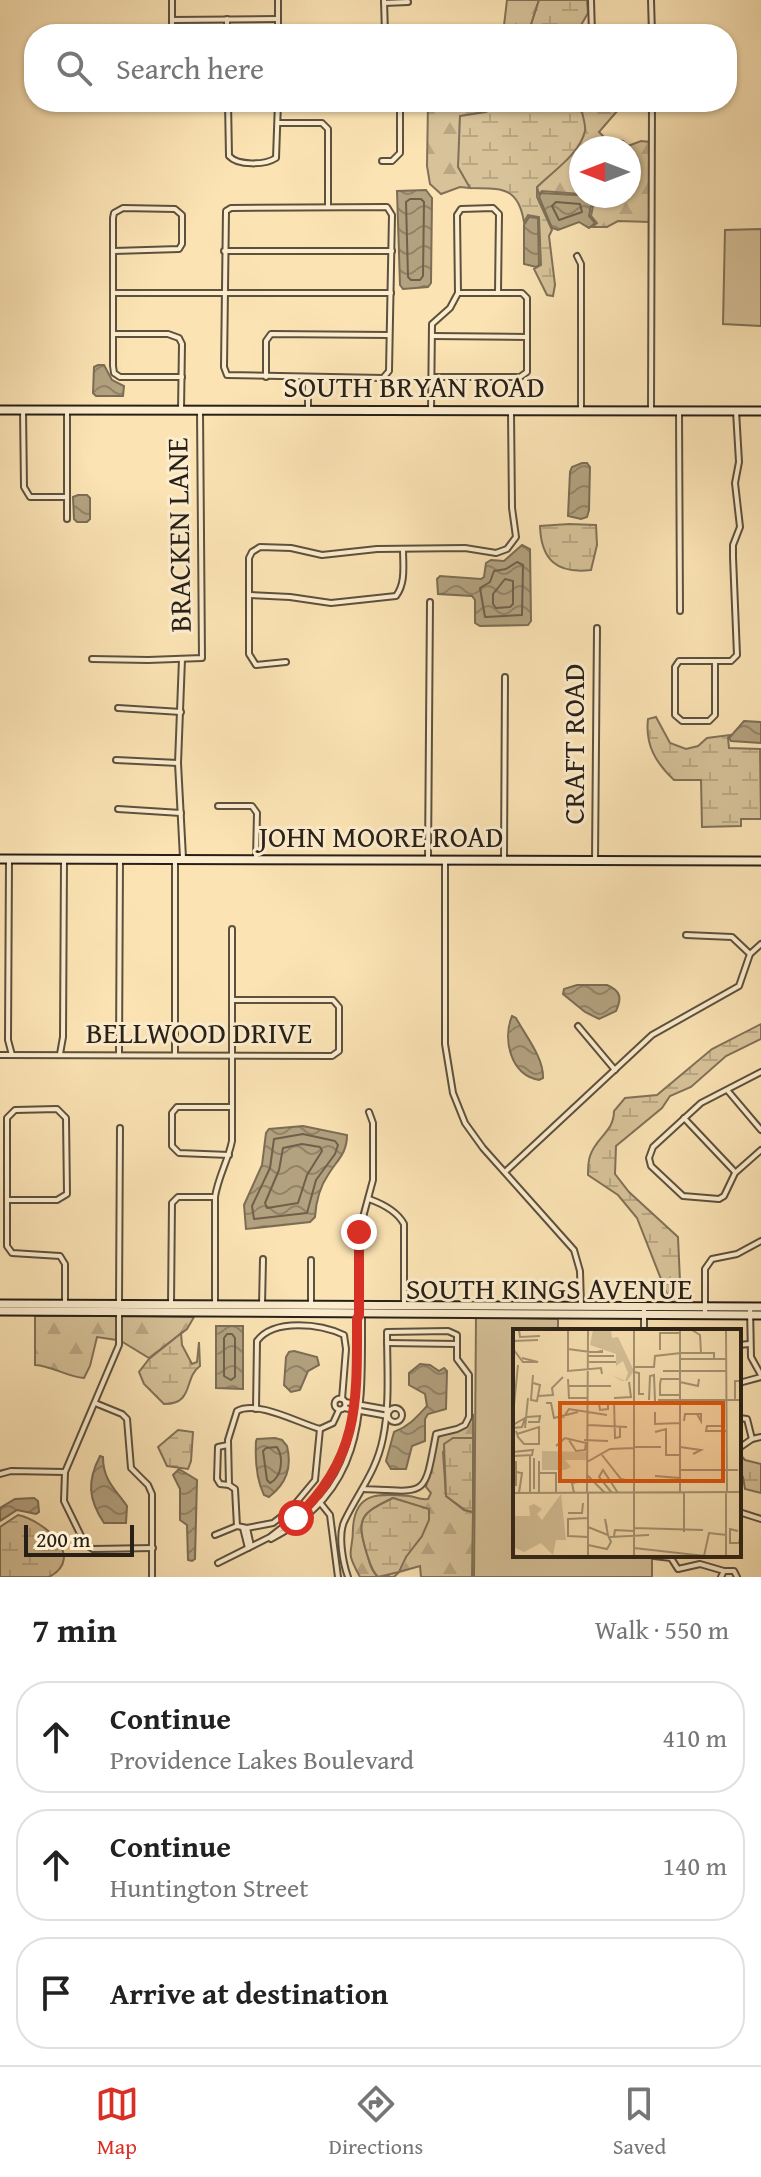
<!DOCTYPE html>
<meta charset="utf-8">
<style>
body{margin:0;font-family:"Gentium Book Plus",serif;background:#f2f2f2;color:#222}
.compass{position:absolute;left:569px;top:136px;width:72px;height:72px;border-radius:50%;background:#fff;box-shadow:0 2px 6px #0004;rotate:270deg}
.scale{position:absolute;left:24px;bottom:20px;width:110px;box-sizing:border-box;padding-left:8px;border:4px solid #282017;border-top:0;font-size:22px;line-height:28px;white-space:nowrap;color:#282017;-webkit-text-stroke:6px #fcedce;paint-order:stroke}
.stop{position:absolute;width:24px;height:24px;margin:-18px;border:6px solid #d93025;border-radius:50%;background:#fff}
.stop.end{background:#d93025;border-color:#fff;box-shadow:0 2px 8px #0008}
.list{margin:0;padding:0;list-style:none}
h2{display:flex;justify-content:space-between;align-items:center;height:104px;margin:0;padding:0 32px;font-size:34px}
h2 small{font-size:26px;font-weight:400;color:#767676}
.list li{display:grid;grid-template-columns:52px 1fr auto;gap:24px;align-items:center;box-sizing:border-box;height:112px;margin:0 16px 16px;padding:0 16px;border:2px solid #e0e0e0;border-radius:32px}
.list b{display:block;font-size:30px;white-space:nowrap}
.list p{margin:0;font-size:26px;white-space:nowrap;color:#767676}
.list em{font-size:26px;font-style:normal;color:#767676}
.icon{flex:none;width:44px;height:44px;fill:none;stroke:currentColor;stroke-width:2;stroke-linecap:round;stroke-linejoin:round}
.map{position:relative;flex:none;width:761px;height:1577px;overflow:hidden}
.search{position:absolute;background:#fff;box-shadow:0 2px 6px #0004;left:24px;right:24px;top:24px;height:88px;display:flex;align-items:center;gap:20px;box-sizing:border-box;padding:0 28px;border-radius:32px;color:#767676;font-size:30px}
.sheet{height:488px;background:#fff}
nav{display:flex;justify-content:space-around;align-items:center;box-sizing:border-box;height:112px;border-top:2px solid #e0e0e0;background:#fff;font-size:22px;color:#767676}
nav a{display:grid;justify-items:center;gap:4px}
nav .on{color:#d93025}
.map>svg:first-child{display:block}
.forest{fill:url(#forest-firs);stroke:#807158;stroke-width:2}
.wetland{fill:url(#wetland-marsh);stroke:#807158;stroke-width:2}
.green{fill:#d7c299;stroke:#807158;stroke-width:2}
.water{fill:url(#water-waves);stroke:#7b6d55;stroke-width:2}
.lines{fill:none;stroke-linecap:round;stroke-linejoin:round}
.shore{stroke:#6e604b;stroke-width:2}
.street-casing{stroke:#5d513e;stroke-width:8}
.secondary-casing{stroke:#282017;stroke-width:11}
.street{stroke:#fcedce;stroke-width:4}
.secondary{stroke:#fcedce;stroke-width:7}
.route{stroke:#d93025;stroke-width:10}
.labels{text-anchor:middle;stroke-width:6;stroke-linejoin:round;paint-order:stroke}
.street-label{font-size:30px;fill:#282017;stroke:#fcedce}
.inset-road{fill:none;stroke:#a79575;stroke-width:2}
.view{fill:#de560d;fill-opacity:0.15;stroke:#de560d;stroke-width:4}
.inset-edge{fill:none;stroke:#282017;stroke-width:4}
</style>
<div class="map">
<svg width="761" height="1577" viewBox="0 0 761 1577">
<defs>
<pattern id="forest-firs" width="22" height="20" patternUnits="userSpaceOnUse" patternTransform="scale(2)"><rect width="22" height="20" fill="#d7c299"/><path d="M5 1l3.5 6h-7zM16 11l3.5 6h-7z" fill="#b9a683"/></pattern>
<pattern id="wetland-marsh" width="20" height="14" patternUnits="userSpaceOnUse" patternTransform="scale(2)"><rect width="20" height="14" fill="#d7c299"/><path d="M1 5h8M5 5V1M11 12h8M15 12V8" fill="none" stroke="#b9a683"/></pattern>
<pattern id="water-waves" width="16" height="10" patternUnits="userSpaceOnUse" patternTransform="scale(2)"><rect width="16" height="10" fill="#b3a17f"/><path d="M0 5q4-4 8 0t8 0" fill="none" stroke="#928367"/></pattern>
</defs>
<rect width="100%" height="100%" fill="#fbe3b4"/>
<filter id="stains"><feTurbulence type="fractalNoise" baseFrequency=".0025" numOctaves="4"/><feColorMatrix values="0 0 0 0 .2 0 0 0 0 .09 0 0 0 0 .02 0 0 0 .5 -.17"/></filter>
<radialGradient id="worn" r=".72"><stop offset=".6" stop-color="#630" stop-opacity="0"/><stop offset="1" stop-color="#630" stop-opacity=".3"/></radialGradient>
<g class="forest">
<path d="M507,0H539L528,34H503Z"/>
<path d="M428,102H503L486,112L460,116C459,139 460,166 470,188L460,187L441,194L430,184L427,166Z"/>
<path d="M563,102H625L599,132L606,139L623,141L628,146L641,141L650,142V222L618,221L607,227H592L597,223L591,216L595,196H629V148H581V194L542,191L539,194L537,187L570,155L581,112Z"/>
<path d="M35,1316H117V1340L97,1337L90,1366L84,1378C67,1377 53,1366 35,1365Z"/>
<path d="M121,1316L194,1317L187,1329L149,1358L121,1341Z"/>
<path d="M473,1414V1438H453L443,1452L446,1496L464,1510L473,1512L472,1577H421L420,1566L399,1572L394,1577H381L388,1576L422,1536L415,1505L393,1498C360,1514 356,1518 367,1554C370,1563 371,1570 378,1577H360C344,1548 353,1556 353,1528C355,1492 379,1493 409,1496C416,1497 420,1500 428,1499L431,1493L426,1487L437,1438C454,1427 462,1435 473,1414Z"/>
</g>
<g class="wetland">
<path d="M539,0H587L588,13L576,34H528Z"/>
<path d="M503,102H563L582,112C583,117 586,126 585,131C580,154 552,172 537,187V197L552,230L549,236L555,285L553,296L547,295L534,269L541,265L539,217L528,215L524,222C518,185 500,189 470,188L458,167L460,116L486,112Z"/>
<path d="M569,524L596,525L597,545L591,570C557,574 541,560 540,526Z"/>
<path d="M656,717L670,743L686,749L698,746L707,738L730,735L728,738L729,748L760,749L761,819H741V826L702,827L701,780H674C656,763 645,745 648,719Z"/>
<path d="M761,1024V1039L726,1056L691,1087L670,1096L662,1108L616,1146L615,1174L629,1192L678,1237L681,1303L670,1302L637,1218L618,1195L588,1175C588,1169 588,1162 590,1156C596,1137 614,1132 614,1111L625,1098L657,1095L712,1049Z"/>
<path d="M184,1331L181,1333L182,1345L192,1364L197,1362L199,1342L200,1366C183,1378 195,1404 164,1404L144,1384L139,1372L149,1359Z"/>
<path d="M178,1430L193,1432L191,1461L188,1469L167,1466L158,1447Z"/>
<path d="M453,1438H473V1512L465,1510L446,1496L444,1444Z"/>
<path d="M739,1453L745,1460L761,1464V1493L745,1489L743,1477L739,1472Z"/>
<path d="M393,1498L429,1509V1520L422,1536L406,1557L399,1572L378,1577C371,1570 370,1563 367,1554C356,1518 360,1514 393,1498Z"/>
<path d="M18,1515C43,1520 87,1557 49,1577H0V1527Z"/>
</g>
<g class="green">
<path d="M761,229V326L723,324L725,230Z"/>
<path d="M476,1317L558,1319V1331H515V1555H652V1577H474Z"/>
</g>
<g class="water">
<path d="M426,190L432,198L431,283L428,287L403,289L400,285L397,191Z"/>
<path d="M541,193L593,196L589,216L595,223L589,228L579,222L558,230L552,228L539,197Z"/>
<path d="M529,217L538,218L539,265L536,267L524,264V225Z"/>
<path d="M98,365H104L112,380L124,386L123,396H96L93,393L94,367Z"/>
<path d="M582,463H587L590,467L589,510L587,517L581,519L568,516L570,472L572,467Z"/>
<path d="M78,495H87L90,498V519L87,522H77L74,519L73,497Z"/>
<path d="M522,545L530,549L531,621L528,625L480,626L475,623V600L472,596L438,594L437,579L440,576L481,579L484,577L486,563L491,560L504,561Z"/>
<path d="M744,721L761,722V743L731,741L729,738Z"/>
<path d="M607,985C621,991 622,998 616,1011L599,1019L585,1012L563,994L564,989L577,985Z"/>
<path d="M512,1016L516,1018C525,1035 544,1058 543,1078L539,1080C511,1075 502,1040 512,1016Z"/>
<path d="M303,1126L347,1135C347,1154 337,1160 328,1175C319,1188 316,1202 315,1217L310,1222L246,1229L244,1205L262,1165L266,1133L269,1129Z"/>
<path d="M216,1326H243V1389L216,1388Z"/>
<path d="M294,1351L317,1357L319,1365L308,1371L300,1390L291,1392L284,1385L286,1357L289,1352Z"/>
<path d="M420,1364L430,1365L439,1371L444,1368L447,1371L446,1409L428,1414L425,1419V1441L412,1446L406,1469H391L386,1461L394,1432C409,1426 416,1418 427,1406L425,1394L409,1385V1373Z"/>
<path d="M275,1438L282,1440L287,1446C292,1467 287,1483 269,1497L264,1495C256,1479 255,1460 256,1441L257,1439Z"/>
<path d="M100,1456L103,1457C103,1480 115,1489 127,1506L126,1523H104C88,1499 87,1481 100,1456Z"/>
<path d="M179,1469L197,1480L195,1559L192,1561L188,1560L187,1525L180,1520V1489L173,1475Z"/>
<path d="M34,1498L38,1501L39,1512L36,1514L17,1510L0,1521V1508L15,1499Z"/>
</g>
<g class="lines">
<g class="shore">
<path d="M410,199H421L424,202L423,276L420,280H411L408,277L406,202Z"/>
<path d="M556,202L580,204L582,212L559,220L552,206Z"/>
<path d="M517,562L523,565L522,615L485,617L480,588L490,582L494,571L506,569Z"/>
<path d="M505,579L513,581V604L510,607L496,608L493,604V594Z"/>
<path d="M303,1134L335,1141L338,1145L335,1154L316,1180L307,1213L254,1219L252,1206L270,1168L274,1139Z"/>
<path d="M302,1144L320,1147L322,1151L307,1175L298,1203L267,1208L265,1203L279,1170L283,1148Z"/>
<path d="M227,1334H232L235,1338V1377L231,1380L224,1376V1338Z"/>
<path d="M277,1447C284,1458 282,1477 270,1483L267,1480L263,1451L266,1448Z"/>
</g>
<defs>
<g id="street">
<path d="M172,0V34"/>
<path d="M278,0V34"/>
<path d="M384,0L385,34"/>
<path d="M591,0L592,34"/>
<path d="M651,0L652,34"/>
<path d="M384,3L408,2"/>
<path d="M227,19V34"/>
<path d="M173,20L278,19"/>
<path d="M228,102L229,156C238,166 265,165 276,158L278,102"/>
<path d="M381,106L397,102"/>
<path d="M279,123H322L328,129V207"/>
<path d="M382,161H392L400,153V110L397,102"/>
<path d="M387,207L392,215L389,371L383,378L227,375L224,367L226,211L231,208Z"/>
<path d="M114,251L179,249L182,244V215L175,209L123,208L114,213L113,218V366L114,373L120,377H182"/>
<path d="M224,251H392"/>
<path d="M577,256L581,264V411"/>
<path d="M114,293H391"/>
<path d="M114,334H168L179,338L182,344L181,410"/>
<path d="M433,336L527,337"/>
<path d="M266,377V341L271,334L388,335"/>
<path d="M308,377V411"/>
<path d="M432,377H520L527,372V298L522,293H458"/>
<path d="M67,409V519"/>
<path d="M23,410L24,487L30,497H67"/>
<path d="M431,411L432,324L450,308L458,293L457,215L461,209L493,208L499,214L498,292"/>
<path d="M651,411L652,102"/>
<path d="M679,411L680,611"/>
<path d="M249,595L290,597L331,603L396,596C406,583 403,565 403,549"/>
<path d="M92,659L148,660L202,658L200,411"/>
<path d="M182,659L178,763L183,858"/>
<path d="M679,661H715V715L709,721H682L675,715V667Z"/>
<path d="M715,661H731L737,655L733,557V545L740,527L735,483L739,462L736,411"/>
<path d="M286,662L256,665L249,654V558L252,552L260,547L291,548L322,555L377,549L465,548L496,553L507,549L516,537L512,508L511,412"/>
<path d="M118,708L181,712"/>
<path d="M116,760L178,763"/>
<path d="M218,806H252L257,813L256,858"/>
<path d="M118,809L181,813"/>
<path d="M9,859L8,1040L12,1055"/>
<path d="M428,859L430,602"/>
<path d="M504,859L505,677"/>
<path d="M445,861V1044L453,1093L465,1123L483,1148L574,1250L580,1271L581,1306"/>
<path d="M595,861L597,628"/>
<path d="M686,935L732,937L750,954"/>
<path d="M578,1026L615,1070"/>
<path d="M60,1054L63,1037L64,860"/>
<path d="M119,1054L120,860"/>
<path d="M175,1054V861"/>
<path d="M0,1055L332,1056L339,1051V1007L333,1000H232"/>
<path d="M761,1072L701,1103L653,1147L649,1158L651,1166L683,1196L719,1199L724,1196L735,1173L761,1150"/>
<path d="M728,1091L761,1130"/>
<path d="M57,1109L66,1118L67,1194L57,1200H7V1118L15,1110Z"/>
<path d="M684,1118L735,1172"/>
<path d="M229,1155L179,1153L172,1146V1113L177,1107H232"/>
<path d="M505,1172L652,1035L739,986L750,954L761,944"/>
<path d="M369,1199C383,1204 397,1211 404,1224V1305"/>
<path d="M7,1200V1246L12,1253L60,1256L65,1264V1305"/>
<path d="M119,1304L120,1128"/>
<path d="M171,1304L172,1203L178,1197H215"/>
<path d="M215,1304V1197C218,1177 228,1161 232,1141V929"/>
<path d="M262,1305L263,1259"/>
<path d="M311,1305V1260"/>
<path d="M750,1307L751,1357L761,1375"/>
<path d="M119,1312V1345L65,1472L64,1501L85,1544L93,1549L153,1548"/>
<path d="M705,1314V1269L712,1259L737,1254L761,1241"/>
<path d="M644,1331V1307"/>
<path d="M387,1343L457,1344"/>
<path d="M739,1345L749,1344"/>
<path d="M739,1383L761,1377"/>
<circle cx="340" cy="1404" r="5.5"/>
<path d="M345,1402L390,1410"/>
<path d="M95,1403L122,1414L127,1419L131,1468L148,1485L152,1494V1577"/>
<circle cx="395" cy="1415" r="7"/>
<path d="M344,1408L388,1416"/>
<path d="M256,1409L257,1341C274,1318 321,1324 344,1335L346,1349L342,1399"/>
<path d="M739,1418L747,1419L752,1439"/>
<path d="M228,1445L218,1447L217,1479L220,1484L229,1485"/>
<path d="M739,1448L752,1439L761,1437"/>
<path d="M0,1474L11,1471L65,1472"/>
<path d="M318,1500L330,1515L338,1577"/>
<path d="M739,1512L761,1519"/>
<path d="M237,1526L235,1489L229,1485L228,1440L237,1411C258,1400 298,1423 320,1429L333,1423L339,1410"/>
<path d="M243,1528L248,1548"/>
<path d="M247,1528L251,1546"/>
<path d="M215,1535L237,1526L247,1528L273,1523L290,1510L315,1480L320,1429"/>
<path d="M271,1539C366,1489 362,1413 362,1319L360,1316"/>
<path d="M654,1556L671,1558L678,1569L700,1564L724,1571"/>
<path d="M218,1563L270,1537L306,1509L331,1480L348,1442L357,1397L359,1232L373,1180V1123L369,1112"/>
<path d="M348,1577C343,1563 338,1536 344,1522C358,1492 376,1473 383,1438C390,1404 387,1367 387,1332L448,1331L457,1335V1359L469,1375V1417L465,1425L457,1429L436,1434C424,1498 428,1492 364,1489"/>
<path d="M721,1577L724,1571H734L737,1577"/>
</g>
<g id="secondary">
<path d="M0,410L761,411"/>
<path d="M0,859L761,861"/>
<path d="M0,1304L761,1307"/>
<path d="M0,1311L761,1315"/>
</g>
</defs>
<use href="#street" class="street-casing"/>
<use href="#secondary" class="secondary-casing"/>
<use href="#street" class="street"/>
<use href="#secondary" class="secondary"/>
</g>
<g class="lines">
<path class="route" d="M296,1518C360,1458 357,1400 357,1319L359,1315V1232"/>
</g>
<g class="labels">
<g class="street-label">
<text x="414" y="397">SOUTH BRYAN ROAD</text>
<text transform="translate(179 535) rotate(-91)" y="10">BRACKEN LANE</text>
<text transform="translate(574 744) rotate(-90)" y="10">CRAFT ROAD</text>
<text x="381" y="847">JOHN MOORE ROAD</text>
<text x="199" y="1043">BELLWOOD DRIVE</text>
<text x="549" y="1299">SOUTH KINGS AVENUE</text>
</g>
</g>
<g transform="translate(513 1329)">
<rect width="228" height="228" fill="#fbe3b4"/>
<path d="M48,165L53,211H43L40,226L28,214L11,223L0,218V187H17L16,177L21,175L29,180L24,185L29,191Z" fill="#d7c299"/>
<path d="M80,1H98L99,9L105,8L121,42L114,52H109L99,46L112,52L115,44L110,32L103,37V25L77,16Z" fill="#d7c299"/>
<path d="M29,122L74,123V131H52L58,138L52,141H29Z" fill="#d7c299"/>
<path class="inset-road" d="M6,1L7,8L27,7M55,1V42L88,39L89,45M167,1V164M179,1L187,6L188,24M213,1L214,163M0,12L25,11M0,20L10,33H25L9,29M55,20L77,23H89V22L84,23M147,21V4H167M75,27H101M167,30H213M76,33H103M121,38H141L142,27L168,24H201V30M150,42H213M121,43L126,44V65H131M20,46L18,71L24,72L27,56L20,54M55,50L56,69H75M167,50H148L147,55V66H167M167,53L185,57L186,50M56,57H98M25,67L40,66L39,59L50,48M101,69L118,68L116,53M136,71L137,47L141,46L142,72M145,71H228M222,71V52H228M101,72L102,109L107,108V98M33,74H38L41,89L65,83M86,74H95V80L87,81ZM142,83V95L167,94M0,86L5,36M14,88L27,87L26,93H15M50,89L56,80L94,86M171,92L172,85H188V92L184,85M0,96L12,89L9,98L0,99M75,96L114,98M208,97H194L193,102H213M12,99L15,69M3,102L5,108L11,115H26V98L4,105M142,103L153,100V126H168M71,111L95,112M43,117L52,109L73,114L72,121L63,122L56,111M121,118H148M167,118L188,121L180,125M0,123L20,121L19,126L0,127M17,126V164M89,126L108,150L121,153M21,129V160M26,132V164M74,133L97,120L121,119M167,141H225M3,143L9,144L6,164M26,144H43V164M74,146L92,164M142,147L167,149M3,157V132M0,164L228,163M61,164L59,154L75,151M74,164L75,1M99,164L86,148L90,141L105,164M171,164V203M55,184H69L70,174M75,189L55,190V207L75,208M75,198L95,206L98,213L94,220L75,216M94,199L92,190L95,206M121,199L190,201M225,202L217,200V214H226L228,205M101,207L102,201L121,202M97,208L136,206M121,219L192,227M75,227V164M121,227V1M191,227L196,204L214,206M213,227V164"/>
<path class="view" d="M47,74H210V152H47Z"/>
<rect width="228" height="228" class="inset-edge"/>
</g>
<rect width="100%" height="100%" filter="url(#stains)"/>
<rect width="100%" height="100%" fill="url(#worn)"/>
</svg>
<svg class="compass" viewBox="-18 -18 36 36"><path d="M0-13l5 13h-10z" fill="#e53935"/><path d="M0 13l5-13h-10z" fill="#767676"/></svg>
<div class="scale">200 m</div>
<div class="stop" style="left:296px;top:1518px"></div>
<div class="stop end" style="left:359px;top:1232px"></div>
<div class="search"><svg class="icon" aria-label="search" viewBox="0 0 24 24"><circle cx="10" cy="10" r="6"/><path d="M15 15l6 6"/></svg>Search here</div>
</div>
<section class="sheet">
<h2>7 min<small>Walk · 550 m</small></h2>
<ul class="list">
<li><svg class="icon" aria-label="ahead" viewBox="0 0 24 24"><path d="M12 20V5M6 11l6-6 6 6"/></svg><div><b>Continue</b><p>Providence Lakes Boulevard</p></div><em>410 m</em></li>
<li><svg class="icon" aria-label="ahead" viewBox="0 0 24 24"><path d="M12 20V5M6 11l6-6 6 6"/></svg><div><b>Continue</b><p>Huntington Street</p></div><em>140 m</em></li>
<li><svg class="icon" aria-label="arrive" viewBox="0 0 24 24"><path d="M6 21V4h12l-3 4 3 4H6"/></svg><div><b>Arrive at destination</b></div></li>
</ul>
</section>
<nav>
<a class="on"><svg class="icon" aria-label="map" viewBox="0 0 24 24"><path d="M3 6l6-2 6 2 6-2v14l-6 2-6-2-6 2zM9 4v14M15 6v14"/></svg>Map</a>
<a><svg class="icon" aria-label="directions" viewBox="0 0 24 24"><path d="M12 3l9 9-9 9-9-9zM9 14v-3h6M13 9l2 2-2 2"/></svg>Directions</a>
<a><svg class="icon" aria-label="saved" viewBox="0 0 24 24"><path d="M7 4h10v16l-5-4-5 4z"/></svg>Saved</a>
</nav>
